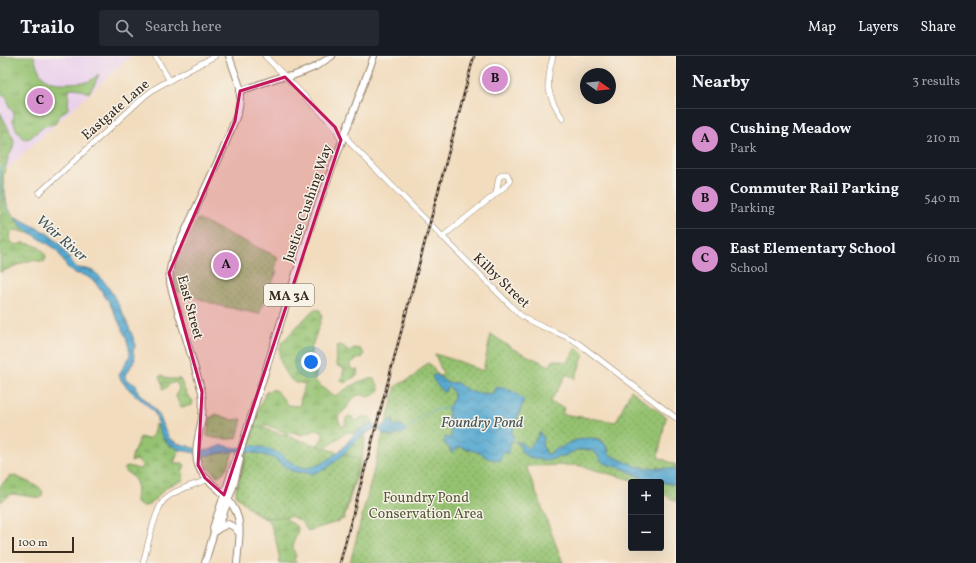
<!DOCTYPE html>
<meta charset="utf-8">
<style>
body{margin:0;font-family:Vollkorn,serif;background:#242831;color:#f1f3f6}
.controls{position:absolute;right:12px;bottom:12px;display:grid;overflow:hidden;border-radius:4px;box-shadow:0 4px 16px #0002}
.controls button{width:36px;height:36px;display:grid;place-items:center;padding:0;border:0;border-bottom:1px solid #363941;background:#171b24;color:#f1f3f6;font:20px sans-serif}
.compass{position:absolute;left:580px;top:12px;width:36px;height:36px;border-radius:50%;background:#171b24;box-shadow:0 4px 16px #0002;rotate:105deg}
.scale{position:absolute;left:12px;bottom:10px;width:62px;box-sizing:border-box;padding-left:4px;border:2px solid #3b2a1e;border-top:0;font-size:11px;line-height:14px;white-space:nowrap;color:#3b2a1e;-webkit-text-stroke:3px #f7f3e8;paint-order:stroke}
.you{position:absolute;left:311px;top:306px;width:14px;height:14px;margin:-10px;border:3px solid #fff;border-radius:50%;background:#1a73e8;box-shadow:0 0 0 6px #1a73e833}
.badge{display:grid;place-items:center;width:26px;height:26px;border-radius:50%;background:#d690ce;color:#111;font-size:13px;font-weight:700}
.pin{position:absolute;translate:-50% -50%;border:2px solid #fff;box-shadow:0 1px 4px #0006}
.list{margin:0;padding:0;list-style:none}
h2{display:flex;justify-content:space-between;align-items:center;height:52px;margin:0;padding:0 16px;font-size:17px}
h2 small{font-size:13px;font-weight:400;color:#9ea1a6}
.list li{display:grid;grid-template-columns:26px 1fr auto;gap:12px;align-items:center;box-sizing:border-box;height:60px;padding:0 16px;border-top:1px solid #363941}
.list b{display:block;font-size:15px;white-space:nowrap}
.list p{margin:0;font-size:13px;white-space:nowrap;color:#9ea1a6}
.list em{font-size:13px;font-style:normal;color:#9ea1a6}
.icon{flex:none;width:22px;height:22px;fill:none;stroke:currentColor;stroke-width:2;stroke-linecap:round;stroke-linejoin:round}
.map{position:relative;flex:none;width:676px;height:507px;overflow:hidden}
header{display:flex;align-items:center;gap:24px;box-sizing:border-box;height:56px;padding:0 20px;background:#171b24;border-bottom:1px solid #363941}
header strong{font-size:19px}
nav{display:flex;gap:22px;margin-inline-start:auto;font-size:14px}
.search{width:280px;height:36px;background:#242831;display:flex;align-items:center;gap:10px;box-sizing:border-box;padding:0 14px;border-radius:4px;color:#9ea1a6;font-size:15px}
main{display:flex}
aside{flex:1;background:#171b24}
.map>svg:first-child{display:block}
.built{fill:#ead1ec}
.grass{fill:url(#grass-tufts);stroke:#687648}
.wetland{fill:url(#wetland-marsh);stroke:#687648}
.park{fill:url(#park-dots);stroke:#687648;fill-rule:evenodd}
.water{fill:url(#water-waves);stroke:#486977}
.lines{fill:none;stroke-linecap:round;stroke-linejoin:round}
.stream{stroke:#55a8d0;stroke-width:1}
.minor-casing{stroke:#96836e;stroke-width:6}
.major-casing{stroke:#96836e;stroke-width:8}
.minor{stroke:#fff;stroke-width:5}
.major{stroke:#fff;stroke-width:6}
.rail-casing{stroke:#3b2a1e;stroke-width:2.5}
.rail{stroke:#f7f3e8;stroke-width:1;stroke-dasharray:3;stroke-linecap:butt}
.marked{fill:#c2185b;fill-opacity:0.2;stroke:#c2185b;stroke-width:3;stroke-linejoin:round}
.labels{text-anchor:middle;stroke-width:3;stroke-linejoin:round;paint-order:stroke}
.shield{fill:#f7f3e8;stroke:#73665b;stroke-width:1}
.shield-label{font-size:13px;font-weight:bold;fill:#3b2a1e}
.street-label{font-size:14px;fill:#3b2a1e;stroke:#f7f3e8}
.park-label{font-size:14px;fill:#565837;stroke:#f7f3e8}
.water-label{font-size:15px;font-style:italic;fill:#44565c;stroke:#f7f3e8}
</style>
<header>
<strong>Trailo</strong>
<div class="search"><svg class="icon" aria-label="search" viewBox="0 0 24 24"><circle cx="10" cy="10" r="6"/><path d="M15 15l6 6"/></svg>Search here</div>
<nav><a>Map</a><a>Layers</a><a>Share</a></nav>
</header>
<main>
<div class="map">
<svg width="676" height="507" viewBox="0 0 676 507">
<defs>
<pattern id="grass-tufts" width="24" height="20" patternUnits="userSpaceOnUse"><rect width="24" height="20" fill="#95c271"/><path d="M3 7l-1-3M5 7V3M7 7l1-3M15 17l-1-3M17 17v-4M19 17l1-3" fill="none" stroke="#7b9e5c"/></pattern>
<pattern id="wetland-marsh" width="20" height="14" patternUnits="userSpaceOnUse"><rect width="20" height="14" fill="#95c271"/><path d="M1 5h8M5 5V1M11 12h8M15 12V8" fill="none" stroke="#7b9e5c"/></pattern>
<pattern id="park-dots" width="8" height="8" patternUnits="userSpaceOnUse"><rect width="8" height="8" fill="#95c271"/><path d="M2 2h.1M6 6h.1" fill="none" stroke="#7b9e5c" stroke-width="1.8" stroke-linecap="round"/></pattern>
<pattern id="water-waves" width="16" height="10" patternUnits="userSpaceOnUse"><rect width="16" height="10" fill="#55a8d0"/><path d="M0 5q4-4 8 0t8 0" fill="none" stroke="#4889a8"/></pattern>
</defs>
<rect width="100%" height="100%" fill="#f7f3e8"/>
<filter id="ink" filterUnits="userSpaceOnUse"><feTurbulence type="fractalNoise" baseFrequency=".025" numOctaves="2"/><feDisplacementMap in="SourceGraphic" scale="8" xChannelSelector="R" yChannelSelector="G"/><feConvolveMatrix kernelMatrix="1 2 1 2 8 2 1 2 1" color-interpolation-filters="sRGB"/></filter>
<filter id="wash" filterUnits="userSpaceOnUse"><feTurbulence type="fractalNoise" baseFrequency=".012" numOctaves="4" result="noise"/><feDisplacementMap in="SourceGraphic" scale="16" xChannelSelector="R" yChannelSelector="G"/><feGaussianBlur stdDeviation="0.9" result="paint"/><feColorMatrix in="noise" values="0 0 0 0 0 0 0 0 0 0 0 0 0 0 0 0 0 1.4 0 .05"/><feComposite in="paint" operator="in"/></filter>
<g filter="url(#wash)">
<rect width="100%" height="100%" fill="#f2dcbe"/>
<path class="built" d="M0,0H131L27,94L3,117L0,91Z"/>
<path class="grass" d="M0,0H34C42,33 57,27 85,26L90,25L99,18L95,27L89,37C82,35 76,30 69,33L68,53L59,60L55,68L45,70L30,82L26,83L22,82L16,73L13,64L14,58L9,50L7,42L0,37Z"/>
<g class="wetland">
<path d="M0,56L14,84L13,92L8,102L3,121L7,150L19,168L33,178L15,174L11,176L10,183C11,185 12,187 14,188C17,190 20,187 23,187C34,188 44,191 46,202L44,206L32,204L25,206L1,216H0Z"/>
<path d="M314,253L320,254L322,261L311,293V302L317,311L315,325L330,338L335,340C344,335 364,320 374,323C383,334 380,338 368,341C365,341 362,338 359,339C352,341 350,348 346,353C342,357 339,357 338,363L342,371L345,369L346,362L348,360L352,361L356,365L362,361H369L373,364V368L354,377L348,376L345,377L324,393L308,391L318,389L323,381L322,375L316,374L302,379L292,376L286,379L284,376L267,369L260,374L253,390L248,389L254,365L265,337L271,334H276L288,349L298,350L300,348L301,340L305,329L302,327H295C291,324 286,319 284,315C280,309 278,292 282,286Z"/>
<path d="M340,289L345,291L348,296L354,292L360,293L364,298L363,301L353,305L350,309L352,314H358L357,320L344,327L341,324L344,313L336,309C337,302 336,297 337,290Z"/>
<path d="M161,319L169,323H180L186,337L193,345L192,349L184,351L180,350L176,340L179,332L176,326L170,328L164,334L163,333V329L159,321Z"/>
<path d="M216,358L233,364L242,363L237,382C229,384 215,383 207,380L210,362Z"/>
<path d="M155,368L158,369C160,377 164,384 169,390H173L179,394L174,407H183L185,409L182,417L184,423C179,428 172,427 167,431C158,437 149,458 136,447L137,428L133,421L124,414L125,412L128,410L139,413L142,411L141,407L136,404L131,406L132,400L140,381L147,383L150,382L153,378Z"/>
<path d="M366,377L360,411L352,435L344,463L337,466L333,464L286,459V462L297,471L298,474C295,485 290,488 296,500L294,504L297,507H280C278,493 275,477 268,464L254,457L237,440L236,433L245,399L247,396L341,401L359,382Z"/>
<path d="M233,395C230,405 228,415 218,420L215,419L202,402V400Z"/>
<path d="M15,420L39,431L43,436L41,442L12,438L0,446V430L9,421Z"/>
</g>
<g class="park">
<path d="M197,163L278,201L275,213L277,215L259,258L217,249L177,235L174,222L175,213Z"/>
<path d="M491,278L513,293L550,310L553,304L568,306L576,291L584,298L575,323L567,318L550,346L564,352L562,358L616,366L631,334L666,361L658,401L676,409V413L638,411L610,399L607,391L601,383C591,383 581,382 571,386C565,388 562,393 554,393L549,398H547L542,389L544,382L540,377C538,380 531,390 528,393L516,387L520,389L525,398L545,405L567,399L576,394H590L596,397L599,401L607,408L622,412L644,423L676,429V446L661,436V426H639L577,409L526,410L563,507H350L383,378L393,381L394,371L393,363L386,368L396,330L413,321L427,307C434,308 434,317 440,320L443,318L435,298L461,306L483,315ZM437,319L446,326L457,327L469,335L476,337H487L524,345L511,378L513,380L507,397L503,396L487,402L481,397L460,391L450,396L448,390L451,381L448,352L453,344L454,339L451,333L448,330L446,332Z"/>
<path d="M256,370L359,403L344,460L334,467L308,475C294,452 284,464 264,461C254,459 244,446 236,440V434Z"/>
</g>
<g class="water">
<path d="M14,160L47,177L60,188L75,211C81,213 87,212 93,215C110,225 128,268 135,286V291L133,295L135,303L125,321V323L136,329L138,336L152,350L160,360V364L169,382L177,387L201,394H209L222,389L237,392L247,391L248,389C257,390 270,392 278,397C286,401 292,409 302,411C318,414 336,399 346,388C349,385 351,381 354,378C359,373 366,370 373,368L375,370L380,372L393,363L394,370L398,369L404,371L406,374L401,379L397,378L393,381L382,377L380,374L374,373L370,375L359,382L341,401L326,413L312,418L291,415L273,402L260,398L247,396L246,395C231,394 217,399 202,400L201,398L179,394L173,390H170C165,385 161,380 159,374C156,366 159,362 152,354C144,345 121,330 119,319L129,301L130,296L126,281L109,246L94,225L86,220L74,217L67,211L56,193L23,172Z"/>
<path d="M434,319H437L446,326L457,327L469,335L476,337L492,338L494,333C503,328 518,337 524,345L511,378L514,380L507,398L503,396L500,405L487,402L481,397L460,391L457,392L452,397L448,390L444,388L445,381L450,382L451,381L448,352L453,344L454,339L451,333L448,330L445,336H443L434,325L432,320Z"/>
<path d="M540,376L544,382L542,389L547,398H550L554,393C562,393 565,388 571,386C582,382 600,378 606,390C608,393 608,396 610,399L638,411L676,413V429L644,423L622,412L607,408L601,405L596,397L590,394H576L567,399L545,405L529,401L521,396L520,389L515,385L521,386L528,393L539,379Z"/>
</g>
<g class="lines">
<g class="stream">
<path d="M0,109C1,121 1,144 8,154C10,156 13,159 15,161"/>
<path d="M406,373C415,369 418,363 426,358C432,353 441,353 448,352"/>
</g>
</g>
</g>
<g filter="url(#ink)">
<g class="lines">
<defs>
<g id="minor">
<path d="M155,0L170,25"/>
<path d="M265,0L335,71L341,84"/>
<path d="M553,0C545,29 547,39 563,63"/>
<path d="M345,75L347,82L352,89L519,258C537,272 559,275 578,287L676,362"/>
<path d="M39,137L146,39L157,31L215,0"/>
<path d="M442,181L507,129L510,124L507,118H504L499,121L496,137"/>
<path d="M143,507C147,493 155,452 165,443C176,433 194,429 207,424"/>
</g>
<g id="major">
<path d="M229,0L240,31V44L238,56L223,94L174,199C169,212 168,222 172,235L202,336C203,344 203,352 202,361C200,376 193,394 198,409C201,419 209,425 217,432C246,458 240,472 237,507"/>
<path d="M240,35L280,21L292,20L303,16L315,11L332,0"/>
<path d="M218,473L228,468L234,471L239,477"/>
<path d="M214,476L218,473L233,431L240,403"/>
<path d="M205,507L214,476L213,472L236,403L240,396L314,160L374,0"/>
</g>
</defs>
<use href="#minor" class="minor-casing"/>
<use href="#major" class="major-casing"/>
<use href="#minor" class="minor"/>
<use href="#major" class="major"/>
<defs>
<path id="rail" d="M340,507L474,0"/>
</defs>
<use href="#rail" class="rail-casing"/>
<use href="#rail" class="rail"/>
</g>
</g>
<path class="marked" d="M285,21L335,71L341,84L224,439L205,422L198,409L202,336L169,217L235,65L240,35Z"/>
<g class="labels">
<rect class="shield" x="264" y="228" width="50" height="22" rx="3"/>
<g class="shield-label">
<text x="289" y="244">MA 3A</text>
</g>
<g class="street-label">
<text transform="translate(115 53) rotate(-41)" y="5">Eastgate Lane</text>
<text transform="translate(307 147) rotate(-71)" y="5">Justice Cushing Way</text>
<text transform="translate(502 224) rotate(44)" y="5">Kilby Street</text>
<text transform="translate(191 251) rotate(75)" y="5">East Street</text>
</g>
<g class="park-label">
<text x="426" y="446">Foundry Pond<tspan x="426" dy="16">Conservation Area</tspan></text>
</g>
<g class="water-label">
<text transform="translate(62 182) rotate(41)" y="5">Weir River</text>
<text x="482" y="371">Foundry Pond</text>
</g>
</g>
</svg>
<div class="controls">
<button>+</button>
<button>−</button>
</div>
<svg class="compass" viewBox="-18 -18 36 36"><path d="M0-13l5 13h-10z" fill="#e53935"/><path d="M0 13l5-13h-10z" fill="#9ea1a6"/></svg>
<div class="scale">100 m</div>
<div class="you"></div>
<div class="pin badge" style="left:226px;top:209px">A</div>
<div class="pin badge" style="left:495px;top:23px">B</div>
<div class="pin badge" style="left:40px;top:45px">C</div>
</div>
<aside>
<h2>Nearby<small>3 results</small></h2>
<ul class="list">
<li><span class="badge">A</span><div><b>Cushing Meadow</b><p>Park</p></div><em>210 m</em></li>
<li><span class="badge">B</span><div><b>Commuter Rail Parking</b><p>Parking</p></div><em>540 m</em></li>
<li><span class="badge">C</span><div><b>East Elementary School</b><p>School</p></div><em>610 m</em></li>
</ul>
</aside>
</main>
